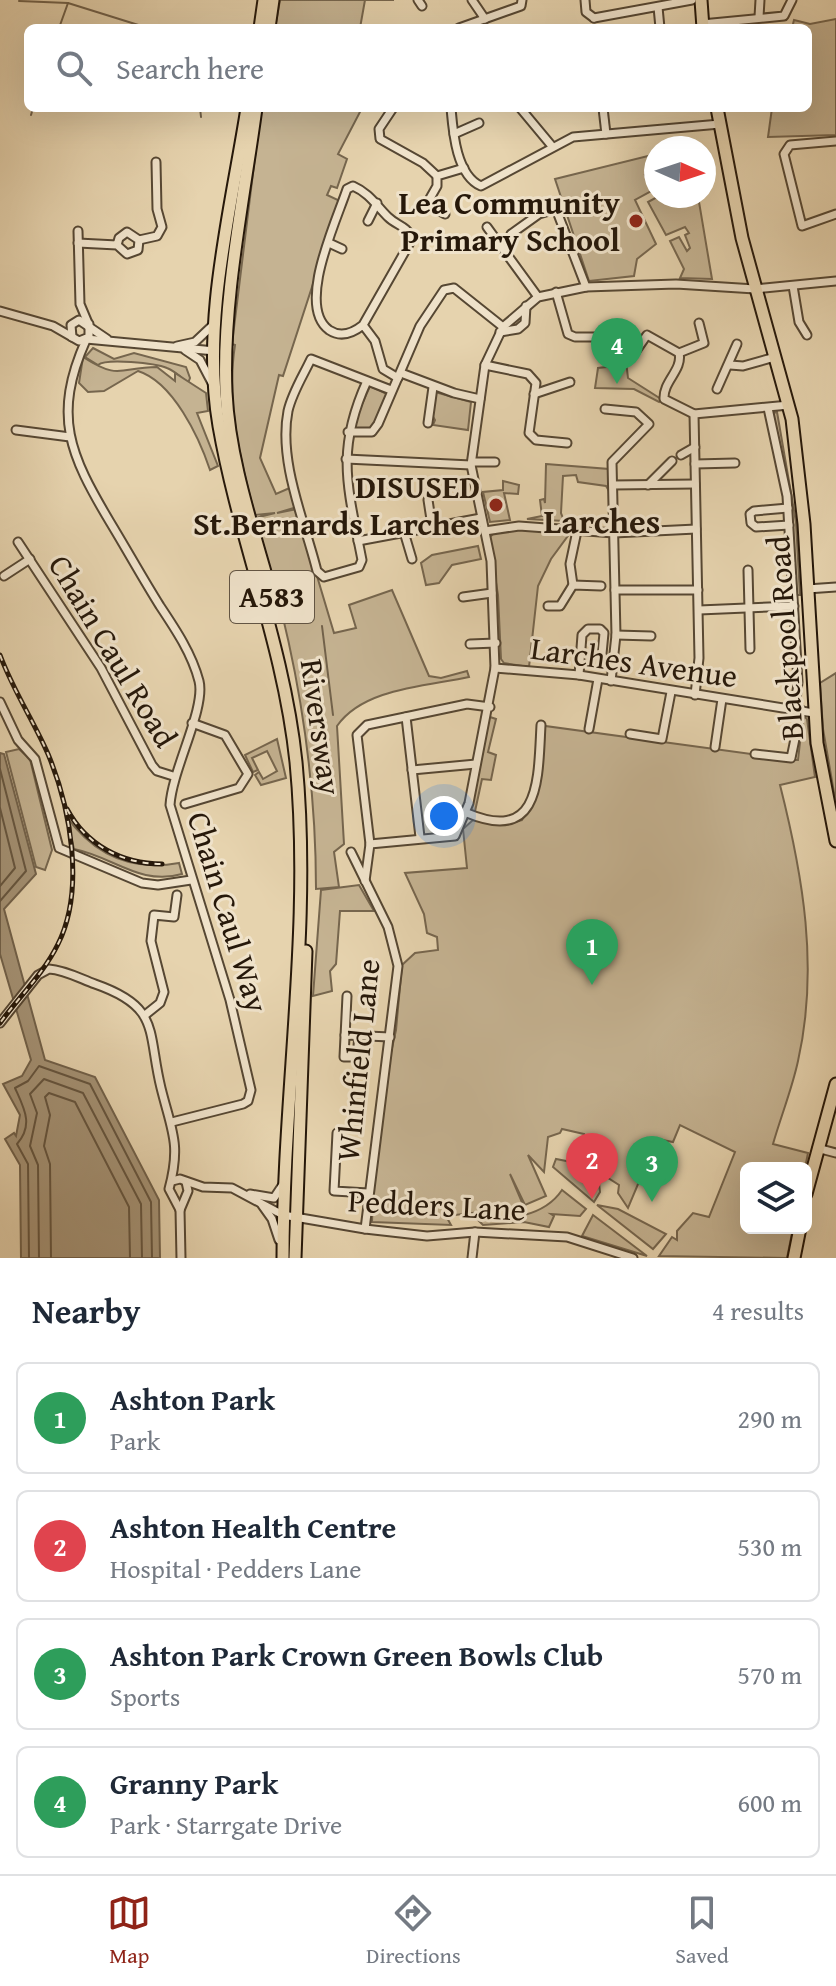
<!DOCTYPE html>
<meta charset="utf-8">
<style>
body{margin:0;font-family:"Gentium Book Plus",serif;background:#f2f2f3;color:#1f2937}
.controls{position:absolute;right:24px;bottom:24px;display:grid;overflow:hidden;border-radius:12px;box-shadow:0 8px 32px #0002}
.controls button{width:72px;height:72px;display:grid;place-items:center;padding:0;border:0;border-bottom:2px solid #e0e1e3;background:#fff;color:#1f2937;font:40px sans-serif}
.compass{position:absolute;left:644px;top:136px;width:72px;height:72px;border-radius:50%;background:#fff;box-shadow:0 8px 32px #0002;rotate:93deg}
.you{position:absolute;left:444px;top:816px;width:28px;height:28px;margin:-20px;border:6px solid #fff;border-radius:50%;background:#1a73e8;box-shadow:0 0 0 12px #1a73e833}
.badge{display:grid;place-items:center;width:52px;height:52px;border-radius:50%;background:#8f2418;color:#fff;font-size:26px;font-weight:700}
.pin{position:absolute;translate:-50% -66px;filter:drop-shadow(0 2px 4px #0008)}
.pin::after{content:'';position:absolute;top:42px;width:28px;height:24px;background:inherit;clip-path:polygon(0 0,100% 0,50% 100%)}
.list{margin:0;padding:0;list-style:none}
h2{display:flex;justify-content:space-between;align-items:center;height:104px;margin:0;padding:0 32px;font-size:34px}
h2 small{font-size:26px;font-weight:400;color:#747a83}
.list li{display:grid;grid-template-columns:52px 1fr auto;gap:24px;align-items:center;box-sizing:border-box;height:112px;margin:0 16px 16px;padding:0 16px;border:2px solid #e0e1e3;border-radius:12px}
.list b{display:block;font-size:30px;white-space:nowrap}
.list p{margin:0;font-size:26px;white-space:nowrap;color:#747a83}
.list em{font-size:26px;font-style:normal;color:#747a83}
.icon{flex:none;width:44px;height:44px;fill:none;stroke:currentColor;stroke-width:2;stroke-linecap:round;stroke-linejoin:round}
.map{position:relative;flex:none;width:836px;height:1258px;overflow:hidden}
.search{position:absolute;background:#fff;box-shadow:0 8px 32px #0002;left:24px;right:24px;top:24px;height:88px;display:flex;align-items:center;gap:20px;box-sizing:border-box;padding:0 28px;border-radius:12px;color:#747a83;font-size:30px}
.sheet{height:616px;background:#fff}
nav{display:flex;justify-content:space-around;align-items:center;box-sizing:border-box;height:112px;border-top:2px solid #e0e1e3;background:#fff;font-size:22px;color:#747a83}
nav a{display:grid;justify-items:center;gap:4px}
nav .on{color:#8f2418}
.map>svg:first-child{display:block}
.green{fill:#c5b392;stroke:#76664e;stroke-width:2}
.water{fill:#a59376;stroke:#72624b;stroke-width:2}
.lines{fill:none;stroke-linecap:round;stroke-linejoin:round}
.shore{stroke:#665640;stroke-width:2}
.stream{stroke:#72624b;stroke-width:2}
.minor-casing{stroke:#564733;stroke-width:11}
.highway-casing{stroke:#26180a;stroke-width:15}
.minor{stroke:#efe2ca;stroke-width:7}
.highway{stroke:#e6d3ae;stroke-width:11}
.rail-casing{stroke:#26180a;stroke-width:5}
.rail{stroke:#efe2ca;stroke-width:2;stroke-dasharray:6;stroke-linecap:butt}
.poi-dot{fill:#8f2418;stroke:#efe2ca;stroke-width:3}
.labels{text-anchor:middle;stroke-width:6;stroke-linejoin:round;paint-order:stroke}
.shield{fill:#efe2ca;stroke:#625544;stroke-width:2}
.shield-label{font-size:30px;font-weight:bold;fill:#26180a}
.poi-label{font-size:32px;font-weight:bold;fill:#26180a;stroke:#efe2ca;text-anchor:end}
.street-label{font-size:32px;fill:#26180a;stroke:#efe2ca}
.neighbourhood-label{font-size:34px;font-weight:bold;fill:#26180a;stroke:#efe2ca}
</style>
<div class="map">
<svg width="836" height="1258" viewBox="0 0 836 1258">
<rect width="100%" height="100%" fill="#e6d3ae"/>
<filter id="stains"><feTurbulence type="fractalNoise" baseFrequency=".0025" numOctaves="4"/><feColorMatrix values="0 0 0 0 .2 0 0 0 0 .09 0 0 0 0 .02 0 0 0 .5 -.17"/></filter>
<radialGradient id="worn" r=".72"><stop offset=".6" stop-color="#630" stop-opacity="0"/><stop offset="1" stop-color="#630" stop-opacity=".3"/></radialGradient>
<g class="green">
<path d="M280,0H394H365L360,28H275Z"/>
<path d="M836,19V135L768,137L772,108H808V28H792L794,20L810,24Z"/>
<path d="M261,108H356L360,112L338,154L347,159L337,188L331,186L327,195L340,201L283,376L279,375L260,458L276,494L292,487L297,507L277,513L297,509L334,633L356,628L349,605L392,590L429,676L441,678L467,671L469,677C427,686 363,688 337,726L344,844L334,852L339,887L316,889C316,763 294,639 255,518L275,513L255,515C240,460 226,402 235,345L232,344Z"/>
<path d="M656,154V171L645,175L653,190L635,200L656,244L637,259L634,276L589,281L555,179Z"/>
<path d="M659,196H698L712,279L680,278L684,269L670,241L679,237L687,251L690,248L685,235L689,233L685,227L666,235L648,202Z"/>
<path d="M93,348L114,359L134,353L186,367L190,378L188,383C181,377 175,371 167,368C155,363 106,358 98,365L85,357Z"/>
<path d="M616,356L626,361L628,378L661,399L659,402L634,389L595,388L598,368L615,366Z"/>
<path d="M83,357C120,381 120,367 157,367L175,381V373L206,393L208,411L197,413L218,466L210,470C199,437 173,382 138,371L104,391L88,392L79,383Z"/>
<path d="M370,386L387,394L383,410L370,431H355L352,427Z"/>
<path d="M435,392L471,402L468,430L433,425L435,420L431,413Z"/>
<path d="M777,412L796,522L800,595H796L789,504L773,413Z"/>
<path d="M546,464L609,469V491L606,486L578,482L576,475L563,476L561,513L564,521L527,519L542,516L540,500L544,499L545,503Z"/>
<path d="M503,481L519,485L518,494L504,493L510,520L490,522L483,492L503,490Z"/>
<path d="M517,528L570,533L551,559L538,586L529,667L504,663L501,659L498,595L489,538L496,531Z"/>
<path d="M478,546L481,559L452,565L439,583L426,585L421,563L432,555Z"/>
<path d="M836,673V804L823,729L820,683Z"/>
<path d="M487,716L496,719L488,752L496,755L491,780L482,779L474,816L467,813Z"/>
<path d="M803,716L807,719L815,777L780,785C803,876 819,968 798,1061C792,1089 781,1116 773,1144L808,1153L805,1168H746V1228H793L787,1258L659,1256L672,1237L677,1240V1231L693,1213L709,1217L735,1152L680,1125L673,1142L657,1139L628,1208L618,1193L619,1185L602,1174L608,1159L597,1154L589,1140L583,1138L584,1134L562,1129L560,1133L548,1137L544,1172L528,1155L546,1196L525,1205L510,1174L524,1207L446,1216L451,1225L372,1222L376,1120L396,1030L402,965L415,953L438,950L437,937L427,933L424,914L405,873L467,868L463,829L473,820L502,825L522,820C542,795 543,758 545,726L795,760H798Z"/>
<path d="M277,739L286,778L261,785L255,775L259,772L263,779L277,771L267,751L252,758L258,770L253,772L245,755Z"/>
<path d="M19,749L30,759L52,850L45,870L36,867L6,752Z"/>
<path d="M66,816C94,855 131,872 179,863L182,874C140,886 114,857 74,849Z"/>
<path d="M359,885L374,911H340L336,964L330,971L332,991L313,996L321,890Z"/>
<path d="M588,1158L597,1164L600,1192L594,1202L553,1167L556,1159L581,1164Z"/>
<path d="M562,1190L586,1209L580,1216L551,1214L554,1216L549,1227L524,1222L483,1225L477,1219C508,1220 544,1217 562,1190Z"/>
<path d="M597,1205L618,1209L666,1234L653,1249Z"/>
<path d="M593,1215L647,1256L582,1236Z"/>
</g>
<path class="water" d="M0,753L4,754L36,874L4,909L45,1060L95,1077L159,1200L160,1258H21L20,1165L5,1139L14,1133L16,1136L20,1115L3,1084L22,1076L31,1060L0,954Z"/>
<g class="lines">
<g class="shore">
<path d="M0,769L26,871L0,901"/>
<path d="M0,808L15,868L0,886"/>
<path d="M29,1258L28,1164L17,1144C34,1125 24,1108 15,1088L28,1081L39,1066L90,1084L151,1202L152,1258"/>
<path d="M39,1258L38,1165L30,1146L37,1113L30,1094L44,1079L83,1093L141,1204L142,1258"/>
<path d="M51,1258L50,1164L44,1146L50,1115L45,1097L49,1093L75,1102L129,1207L130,1258"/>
</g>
<g class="stream">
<path d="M19,1L68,3L148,28"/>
<path d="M59,28L68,3"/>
<path d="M200,108L201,117"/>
<path d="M31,115L33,108"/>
<path d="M322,626L333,715"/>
</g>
<defs>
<g id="minor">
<path d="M418,0L422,6"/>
<path d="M472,0L485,19"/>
<path d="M585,0L586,12L594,18"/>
<path d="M658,7L660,28"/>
<path d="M759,17L760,0"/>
<path d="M594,18L692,0"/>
<path d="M702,24L784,16L792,0"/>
<path d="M459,28L521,6L522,0"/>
<path d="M393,108L379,129L380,139L423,163L437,176"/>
<path d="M451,108C453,131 456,175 481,186L573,137L720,124"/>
<path d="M603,108L606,134"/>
<path d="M521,109L551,145"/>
<path d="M454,134L479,123"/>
<path d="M836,141L790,145L784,154L802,226L836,214"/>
<path d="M445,214L434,208L429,200L437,186V176L464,168"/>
<path d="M368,221L377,203"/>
<path d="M487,227L538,297"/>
<path d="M78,231L80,304L88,323"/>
<path d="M511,234L539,214L556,209L586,287"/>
<path d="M139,240L157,236L162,227L157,209L156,162"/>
<path d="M78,243L117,245L127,254L138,250L139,240L127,232L119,238L117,245"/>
<path d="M329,243L342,249"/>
<path d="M793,286L799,322L807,335"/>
<path d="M556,292L568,334L575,337H609"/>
<path d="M0,311L53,326L79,341L89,337V324"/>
<path d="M699,323L704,343L679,353C683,370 663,381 664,399L694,414L789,405"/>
<path d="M363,325L412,239C407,225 397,226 388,217C376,205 369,193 353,186L347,189C336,222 296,306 329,330C341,338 353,333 363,325L375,341L383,369L398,378"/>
<path d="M500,332L518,329L525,323L526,306"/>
<path d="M72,337L71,325L79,320L107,339"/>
<path d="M86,339L215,351"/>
<path d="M86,340C52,416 70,455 110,522C127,550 143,579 160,606C176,630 192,654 199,681C206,708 172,770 170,805L230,1000L251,1090L248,1101L243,1104L172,1122"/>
<path d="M177,346L195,342L213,325"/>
<path d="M185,350L200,360L212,383"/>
<path d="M624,354L631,358L647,335L679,353"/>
<path d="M485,365L528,374L536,383L529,433L536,440L567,443"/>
<path d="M730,365L743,366L775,357"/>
<path d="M401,373L454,393L480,399"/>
<path d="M367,381C335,451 348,488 362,560L359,567L324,577L317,571C305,522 278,462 288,411C292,393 303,376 311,359L391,390"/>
<path d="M717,389L737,344"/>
<path d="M534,394L570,382"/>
<path d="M768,408L787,496L798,682L795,709"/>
<path d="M605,409L636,412L649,424L612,462L616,635L611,681"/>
<path d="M694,414L699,658L695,695"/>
<path d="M428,423L433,387"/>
<path d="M16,430L70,437"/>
<path d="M348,432H372L378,424L420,326L444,290L454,288L503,327"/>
<path d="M681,455L695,447"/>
<path d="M346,459L471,465"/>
<path d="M472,462H495"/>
<path d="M695,464L735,463"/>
<path d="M613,485L695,484"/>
<path d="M648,485L672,461"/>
<path d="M428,500L432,526"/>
<path d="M788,508L754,511L750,514L751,523L756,527L789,525"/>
<path d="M485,531L519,526L614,533L696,529"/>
<path d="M404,532L412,559"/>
<path d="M358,541L481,518"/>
<path d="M18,542L101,668L152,765L157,771L173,776"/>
<path d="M748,570L750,649"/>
<path d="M4,576L30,559"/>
<path d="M573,585L570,564L577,531"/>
<path d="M807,589L836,587"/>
<path d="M615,590H698"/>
<path d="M463,597L492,593"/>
<path d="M548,606H560L573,585L601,586"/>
<path d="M699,610L794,606"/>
<path d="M616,635L651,636"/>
<path d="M470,644L496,643"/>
<path d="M495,668L579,675L814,713"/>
<path d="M579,675L582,635L588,629H600L604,633L602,654"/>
<path d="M0,702L18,740L35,759L59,848L142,883L158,885L191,880"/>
<path d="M406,717L420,837"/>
<path d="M589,729L598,679"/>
<path d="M630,734L662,739L671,692"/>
<path d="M715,747L722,699"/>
<path d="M755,754L791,758L801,710"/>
<path d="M412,770L476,764"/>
<path d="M185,804L239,788L248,774L225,735L192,723"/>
<path d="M467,813C541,844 538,779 541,725"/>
<path d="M370,844L357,735L367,725L467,704L490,707"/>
<path d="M351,852L388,927L398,966L365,1229"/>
<path d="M365,881L370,844L455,836L469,803L495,668L491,561L471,465L485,365L503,327L538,297L586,287L676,284L755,289L836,281"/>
<path d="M347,996L344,1057H357L359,1035"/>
<path d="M145,1015L160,1003L164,992L151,941L154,915L174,917L177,895"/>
<path d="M0,1023L38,975L49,969C65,970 81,979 95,984C161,1007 147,1031 161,1088C172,1132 181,1144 169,1189L180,1210"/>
<path d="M345,1035L390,1037"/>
<path d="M337,1133L334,1191L368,1193"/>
<path d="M817,1148L836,1153"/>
<path d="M172,1181L180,1179L203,1187L232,1188L283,1215L365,1229L427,1236L475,1232L567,1237L633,1258"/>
<path d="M250,1194L274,1198L282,1186"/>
<path d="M262,1205L272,1219L279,1240"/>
<path d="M181,1258L180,1210L188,1191L186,1182"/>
<path d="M472,1258L475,1232"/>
</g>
<g id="highway">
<path d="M701,0L703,28"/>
<path d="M260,28L264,0"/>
<path d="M269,28L273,0"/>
<path d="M247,108C231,210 201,323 219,426C239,540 284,646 296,762C312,927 283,1093 283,1258"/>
<path d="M256,108C244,198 222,302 226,392C229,459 253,528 271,593"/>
<path d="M717,108L742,238L792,419L804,524L817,743L836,841"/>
<path d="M806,1194L836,1084"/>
<path d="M295,1258L306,951"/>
<path d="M794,1258L800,1228"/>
</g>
</defs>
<use href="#minor" class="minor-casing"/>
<use href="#highway" class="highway-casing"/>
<use href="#minor" class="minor"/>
<use href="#highway" class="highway"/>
<defs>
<g id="rail">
<path d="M0,655C13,690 33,720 48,754C71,809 85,890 58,944C44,973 19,997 0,1023"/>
<path d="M67,809C86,845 122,864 162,864"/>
</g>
</defs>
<use href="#rail" class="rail-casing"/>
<use href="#rail" class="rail"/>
</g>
<g class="poi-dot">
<circle cx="636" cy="221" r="8"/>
<circle cx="496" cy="505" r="8"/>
</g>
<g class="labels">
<rect class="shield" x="230" y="571" width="84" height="52" rx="6"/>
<g class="shield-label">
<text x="272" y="607">A583</text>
</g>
<g class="poi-label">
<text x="620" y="214">Lea Community<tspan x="620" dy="37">Primary School</tspan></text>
<text x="480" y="498">DISUSED<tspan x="480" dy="37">St.Bernards Larches</tspan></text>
</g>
<g class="street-label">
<text transform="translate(785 638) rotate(-94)" y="11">Blackpool Road</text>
<text transform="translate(113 651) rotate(59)" y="11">Chain Caul Road</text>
<text transform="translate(634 662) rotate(8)" y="11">Larches Avenue</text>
<text transform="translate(321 727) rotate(82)" y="11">Riversway</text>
<text transform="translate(228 912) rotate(73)" y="11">Chain Caul Way</text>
<text transform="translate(358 1060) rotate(-84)" y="11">Whinfield Lane</text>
<text transform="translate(437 1205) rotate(3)" y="11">Pedders Lane</text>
</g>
<g class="neighbourhood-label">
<text x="602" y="533">Larches</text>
</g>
</g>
<rect width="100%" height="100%" filter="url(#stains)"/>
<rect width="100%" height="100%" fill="url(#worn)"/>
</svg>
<div class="controls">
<button><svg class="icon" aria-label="layers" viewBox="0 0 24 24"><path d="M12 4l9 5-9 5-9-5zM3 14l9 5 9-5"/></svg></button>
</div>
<svg class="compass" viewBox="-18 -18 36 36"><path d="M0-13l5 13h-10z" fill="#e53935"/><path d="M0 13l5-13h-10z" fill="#747a83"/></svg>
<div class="you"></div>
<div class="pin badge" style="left:592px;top:985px;background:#2e9e5b">1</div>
<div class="pin badge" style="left:592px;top:1199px;background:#e0444e">2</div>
<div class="pin badge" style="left:652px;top:1202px;background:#2e9e5b">3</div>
<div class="pin badge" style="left:617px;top:384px;background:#2e9e5b">4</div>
<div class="search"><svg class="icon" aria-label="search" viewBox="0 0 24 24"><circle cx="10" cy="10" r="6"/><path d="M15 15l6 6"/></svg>Search here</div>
</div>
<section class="sheet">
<h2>Nearby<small>4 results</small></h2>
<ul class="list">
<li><span class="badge" style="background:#2e9e5b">1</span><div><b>Ashton Park</b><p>Park</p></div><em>290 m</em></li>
<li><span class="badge" style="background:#e0444e">2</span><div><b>Ashton Health Centre</b><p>Hospital · Pedders Lane</p></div><em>530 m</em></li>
<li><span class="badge" style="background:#2e9e5b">3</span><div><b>Ashton Park Crown Green Bowls Club</b><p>Sports</p></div><em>570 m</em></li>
<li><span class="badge" style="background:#2e9e5b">4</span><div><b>Granny Park</b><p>Park · Starrgate Drive</p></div><em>600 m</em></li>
</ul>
</section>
<nav>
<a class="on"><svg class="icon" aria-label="map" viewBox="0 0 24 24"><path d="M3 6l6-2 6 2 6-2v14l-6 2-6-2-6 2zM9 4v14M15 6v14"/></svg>Map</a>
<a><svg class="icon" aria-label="directions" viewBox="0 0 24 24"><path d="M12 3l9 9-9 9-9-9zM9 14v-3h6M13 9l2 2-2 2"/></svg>Directions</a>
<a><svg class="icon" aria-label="saved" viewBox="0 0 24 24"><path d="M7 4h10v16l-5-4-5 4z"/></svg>Saved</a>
</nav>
